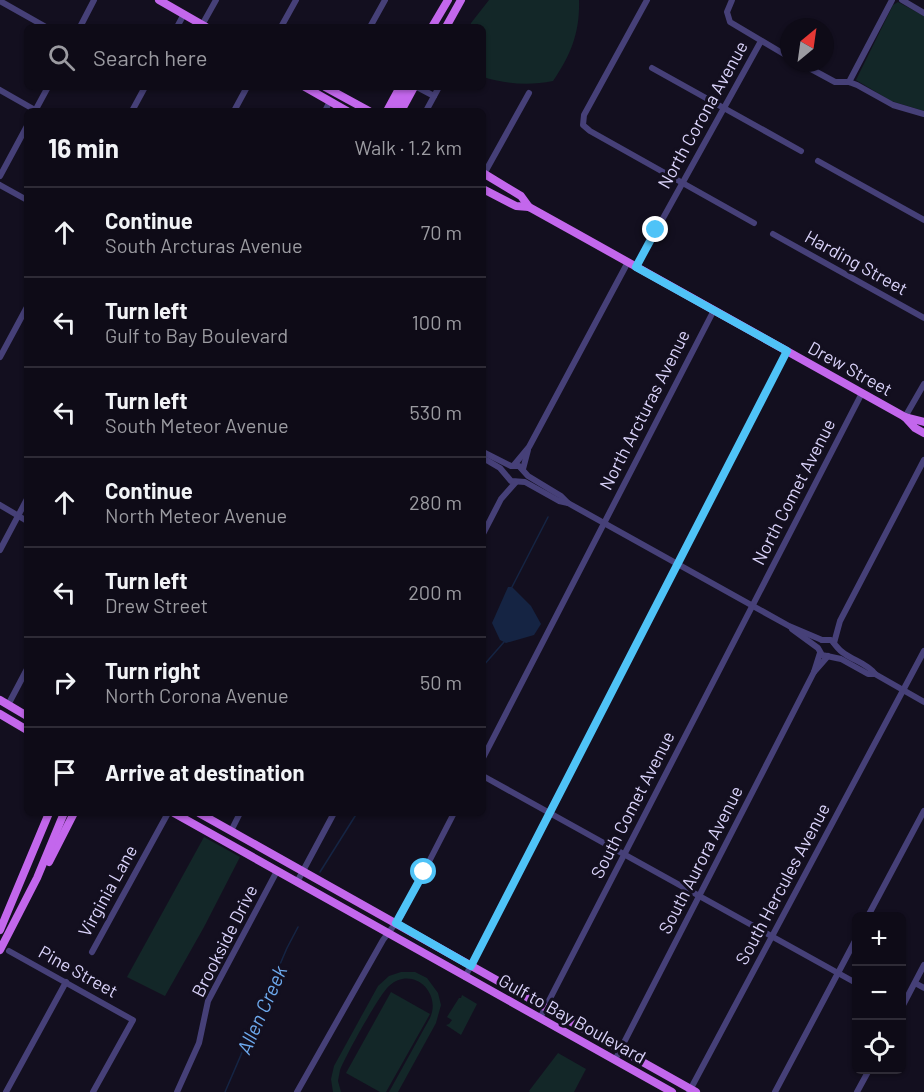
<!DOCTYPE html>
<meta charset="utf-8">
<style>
body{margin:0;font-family:Barlow,sans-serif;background:#1c1924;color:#f1f3f6}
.controls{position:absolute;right:18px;bottom:18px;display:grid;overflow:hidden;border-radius:9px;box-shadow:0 2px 4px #0004}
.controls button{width:54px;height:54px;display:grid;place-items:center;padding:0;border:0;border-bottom:2px solid #2e2b36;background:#0e0b17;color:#f1f3f6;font:30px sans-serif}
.compass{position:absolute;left:780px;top:18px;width:54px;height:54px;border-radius:50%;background:#0e0b17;box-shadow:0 2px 4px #0004;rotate:29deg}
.stop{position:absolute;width:18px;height:18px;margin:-14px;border:4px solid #4fc3f7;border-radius:50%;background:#fff}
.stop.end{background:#4fc3f7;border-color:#fff;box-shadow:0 2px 6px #0008}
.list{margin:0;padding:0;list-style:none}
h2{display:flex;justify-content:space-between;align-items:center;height:78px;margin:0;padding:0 24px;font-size:26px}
h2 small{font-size:20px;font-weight:400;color:#9b9ba1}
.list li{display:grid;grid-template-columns:39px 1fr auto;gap:18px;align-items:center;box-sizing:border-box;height:90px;padding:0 24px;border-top:2px solid #2e2b36}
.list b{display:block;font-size:22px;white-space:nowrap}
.list p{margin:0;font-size:20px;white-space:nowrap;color:#9b9ba1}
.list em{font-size:20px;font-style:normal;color:#9b9ba1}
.icon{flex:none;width:33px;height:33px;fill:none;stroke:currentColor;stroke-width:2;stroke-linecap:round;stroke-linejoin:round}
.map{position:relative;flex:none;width:924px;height:1092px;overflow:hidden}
.search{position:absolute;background:#0e0b17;box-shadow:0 2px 4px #0004;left:24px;top:24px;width:462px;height:66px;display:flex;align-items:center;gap:15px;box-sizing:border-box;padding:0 21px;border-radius:9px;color:#9b9ba1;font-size:22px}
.panel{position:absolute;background:#0e0b17;box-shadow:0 2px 4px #0004;left:24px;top:108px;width:462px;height:708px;border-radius:9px}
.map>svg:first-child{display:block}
.green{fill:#132728}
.water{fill:#152443}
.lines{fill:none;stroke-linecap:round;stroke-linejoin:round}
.stream{stroke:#152443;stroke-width:1.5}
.minor{stroke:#464078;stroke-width:6}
.major{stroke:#c367ec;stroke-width:8}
.route{stroke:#4fc3f7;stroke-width:8}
.labels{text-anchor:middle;stroke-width:6;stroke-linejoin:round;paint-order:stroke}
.street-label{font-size:18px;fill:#dad3fa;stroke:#130f1f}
.water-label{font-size:20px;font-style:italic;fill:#6da9ed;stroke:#130f1f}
</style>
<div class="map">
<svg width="924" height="1092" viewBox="0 0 924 1092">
<rect width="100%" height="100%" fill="#130f1f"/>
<g class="green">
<path d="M489,0H579C580,32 571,55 553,81C528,86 507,84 483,77V27H470L471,23Z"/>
<path d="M898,2L924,16V111L891,101L856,80L893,5Z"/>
<path d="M204,837L240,857L204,927L165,996L127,977Z"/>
<path d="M401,972H415L427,978L438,993L441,1005L436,1023L398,1092H389L430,1018C442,992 412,965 389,986C379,995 346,1055 340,1070L338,1081L341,1092H333L331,1079L334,1066L378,986L389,976Z"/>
<path d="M391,992L430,1014L386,1092H380L346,1073Z"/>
<path d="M462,995L477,1004L461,1035L446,1025L449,1024L452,1020L447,1017L459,998H461Z"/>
<path d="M558,1053L586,1069L574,1092H530L529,1091Z"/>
</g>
<path class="water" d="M508,587H512L531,606L541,624L534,635L506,643L500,640L492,623Z"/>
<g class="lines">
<g class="stream">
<path d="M512,587L548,517"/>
<path d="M483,666L504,642"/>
<path d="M320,872L357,813"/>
<path d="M225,1092L287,948L298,927"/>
</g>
<g class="minor">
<path d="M647,0L584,115L583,125L590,131L754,223"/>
<path d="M732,0L727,12L730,22L789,57"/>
<path d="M902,0L924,13"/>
<path d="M0,1L46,27"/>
<path d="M202,25L216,0"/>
<path d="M80,27L94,0"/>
<path d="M177,27L184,14"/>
<path d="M281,27L296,0"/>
<path d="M370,27L385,0"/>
<path d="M800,63L835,82H849L857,85L893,105L924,114"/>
<path d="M652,68L801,151"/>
<path d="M849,82L892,0"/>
<path d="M417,87L434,96"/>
<path d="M0,90L35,110"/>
<path d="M35,111L48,87"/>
<path d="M132,111L145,87"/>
<path d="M234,111L247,87"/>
<path d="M325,111L330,101"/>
<path d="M426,111L439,87"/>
<path d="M818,161L924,220"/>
<path d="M484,174L529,93"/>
<path d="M0,176L27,126"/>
<path d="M0,185L27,200"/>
<path d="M773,234L924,318"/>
<path d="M636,267L761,41"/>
<path d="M0,357L27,307"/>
<path d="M905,417L924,384"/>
<path d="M483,452L511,466H519L528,476L561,496L568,503L789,626L822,640"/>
<path d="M483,458L500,468L511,481L525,482L559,501L568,503"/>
<path d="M514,465L529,447L628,262"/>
<path d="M523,469L528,450"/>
<path d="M0,505L27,521"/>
<path d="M483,534L501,499L516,482"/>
<path d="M0,550L27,499"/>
<path d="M792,629L818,648L822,655L841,659L868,674H875"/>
<path d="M822,640H831C836,645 838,650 845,654C855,661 868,664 875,674L924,702"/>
<path d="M834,643L840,621L924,460"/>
<path d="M814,672L828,656"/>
<path d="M8,705L27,669"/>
<path d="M483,758L714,310"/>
<path d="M483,776L856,983"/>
<path d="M231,831L240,813"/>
<path d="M297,882L334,813"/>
<path d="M868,916L924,811"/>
<path d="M9,951L133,1020L93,1092"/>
<path d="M92,952L168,813"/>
<path d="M465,977L787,351"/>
<path d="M915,983L924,988"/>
<path d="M902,1007L924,965"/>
<path d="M540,1018L862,393"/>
<path d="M615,1060L814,672L820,653"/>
<path d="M6,1092L66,982"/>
<path d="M177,1092L199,1043L208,1001L277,871"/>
<path d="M297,1092L383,940L401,916L454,813"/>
<path d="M689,1092L924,651"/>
<path d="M775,1092L856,939"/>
<path d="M857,1092L869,1070"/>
</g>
<g class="major">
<path d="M159,0L206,27"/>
<path d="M432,27L448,0"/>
<path d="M446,27L461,0"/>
<path d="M305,87L347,111"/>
<path d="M325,87L369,111"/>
<path d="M387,111L400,87"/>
<path d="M393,111L406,87"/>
<path d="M401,111L414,87"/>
<path d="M483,173L521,196L529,207"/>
<path d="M483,189L516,206L529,207L574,232L905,417L915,428L924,433"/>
<path d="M905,417L924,422"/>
<path d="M0,700L27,716"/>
<path d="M0,714L27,730"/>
<path d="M174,813L672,1092"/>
<path d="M199,813L696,1092"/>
<path d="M49,862L74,813"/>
<path d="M0,930L49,813"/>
<path d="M0,950L37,878L64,813"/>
</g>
</g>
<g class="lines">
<path class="route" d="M424,872L396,923L471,966L787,351L636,267L656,230"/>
</g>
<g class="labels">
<g class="street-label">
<text transform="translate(703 115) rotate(-61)" y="6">North Corona Avenue</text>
<text transform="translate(856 263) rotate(29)" y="6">Harding Street</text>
<text transform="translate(850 369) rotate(29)" y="6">Drew Street</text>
<text transform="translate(645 410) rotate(-63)" y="6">North Arcturas Avenue</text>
<text transform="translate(794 492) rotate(-63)" y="6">North Comet Avenue</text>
<text transform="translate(633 805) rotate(-63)" y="6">South Comet Avenue</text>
<text transform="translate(701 860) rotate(-63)" y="6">South Aurora Avenue</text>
<text transform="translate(783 884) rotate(-62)" y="6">South Hercules Avenue</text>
<text transform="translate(108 891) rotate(-61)" y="6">Virginia Lane</text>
<text transform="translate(225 941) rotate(-63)" y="6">Brookside Drive</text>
<text transform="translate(78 972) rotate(29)" y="6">Pine Street</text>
<text transform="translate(572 1019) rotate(29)" y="6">Gulf to Bay Boulevard</text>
</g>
<g class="water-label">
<text transform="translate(262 1010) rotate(-66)" y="7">Allen Creek</text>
</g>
</g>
</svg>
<div class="controls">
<button>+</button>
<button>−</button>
<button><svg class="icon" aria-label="locate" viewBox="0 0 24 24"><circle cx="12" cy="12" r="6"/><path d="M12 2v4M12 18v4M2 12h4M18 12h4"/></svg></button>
</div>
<svg class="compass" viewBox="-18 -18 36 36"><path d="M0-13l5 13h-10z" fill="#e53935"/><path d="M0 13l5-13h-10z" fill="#9b9ba1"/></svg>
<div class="stop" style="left:424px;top:872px"></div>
<div class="stop end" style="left:656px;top:230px"></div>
<div class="search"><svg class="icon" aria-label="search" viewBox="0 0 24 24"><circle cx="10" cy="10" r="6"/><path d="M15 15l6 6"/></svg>Search here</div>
<section class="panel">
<h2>16 min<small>Walk · 1.2 km</small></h2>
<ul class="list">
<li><svg class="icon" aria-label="ahead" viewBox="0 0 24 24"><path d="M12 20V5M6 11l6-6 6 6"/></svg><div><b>Continue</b><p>South Arcturas Avenue</p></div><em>70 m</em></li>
<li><svg class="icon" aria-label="left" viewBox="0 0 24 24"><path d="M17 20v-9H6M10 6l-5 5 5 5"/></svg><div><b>Turn left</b><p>Gulf to Bay Boulevard</p></div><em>100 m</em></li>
<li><svg class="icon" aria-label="left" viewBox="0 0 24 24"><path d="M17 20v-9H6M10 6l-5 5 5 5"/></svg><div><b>Turn left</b><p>South Meteor Avenue</p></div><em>530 m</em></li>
<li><svg class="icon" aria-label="ahead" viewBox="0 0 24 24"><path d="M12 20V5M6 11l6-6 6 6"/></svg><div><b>Continue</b><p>North Meteor Avenue</p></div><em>280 m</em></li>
<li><svg class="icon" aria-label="left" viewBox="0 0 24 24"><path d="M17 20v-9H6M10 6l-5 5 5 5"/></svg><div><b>Turn left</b><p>Drew Street</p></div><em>200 m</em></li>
<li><svg class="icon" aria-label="right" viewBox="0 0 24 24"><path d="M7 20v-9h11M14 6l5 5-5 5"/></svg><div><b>Turn right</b><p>North Corona Avenue</p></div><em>50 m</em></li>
<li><svg class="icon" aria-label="arrive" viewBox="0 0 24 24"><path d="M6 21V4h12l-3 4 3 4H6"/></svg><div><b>Arrive at destination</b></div></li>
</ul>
</section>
</div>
